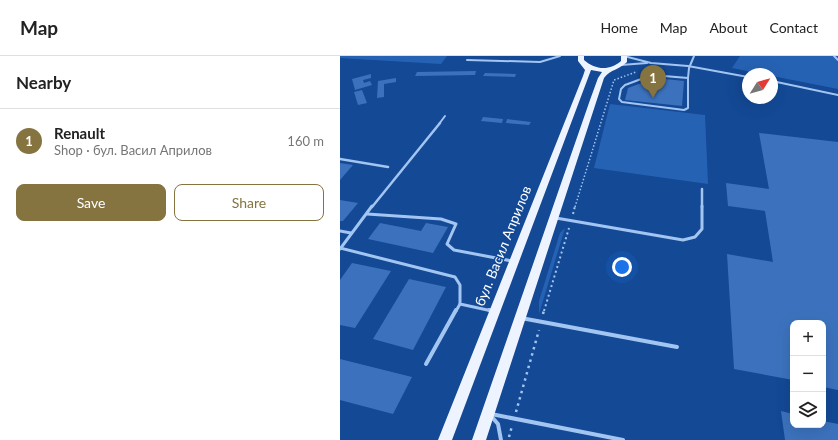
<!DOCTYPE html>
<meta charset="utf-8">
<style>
body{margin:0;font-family:Lato,sans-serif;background:#f6f6f6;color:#222}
.controls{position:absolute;right:12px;bottom:12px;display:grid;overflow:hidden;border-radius:8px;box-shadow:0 4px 16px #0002}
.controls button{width:36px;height:36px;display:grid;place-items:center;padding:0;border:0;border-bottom:1px solid #e0e0e0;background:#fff;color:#222;font:20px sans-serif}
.compass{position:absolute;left:402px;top:12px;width:36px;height:36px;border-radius:50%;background:#fff;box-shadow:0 4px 16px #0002;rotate:53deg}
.you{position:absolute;left:282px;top:211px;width:14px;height:14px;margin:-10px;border:3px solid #fff;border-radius:50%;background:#1a73e8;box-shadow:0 0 0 6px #1a73e833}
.badge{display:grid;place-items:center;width:26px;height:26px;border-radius:50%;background:#857340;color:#fff;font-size:13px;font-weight:700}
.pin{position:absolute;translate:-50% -33px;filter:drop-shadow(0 1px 2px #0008)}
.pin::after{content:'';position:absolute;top:21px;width:14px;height:12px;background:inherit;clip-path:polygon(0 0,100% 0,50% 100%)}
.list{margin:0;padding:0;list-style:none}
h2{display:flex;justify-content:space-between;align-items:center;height:52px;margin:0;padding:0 16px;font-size:17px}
h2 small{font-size:13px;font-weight:400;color:#767676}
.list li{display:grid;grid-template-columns:26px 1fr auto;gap:12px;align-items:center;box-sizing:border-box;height:64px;padding:0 16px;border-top:1px solid #e0e0e0}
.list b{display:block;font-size:15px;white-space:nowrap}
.list p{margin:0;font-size:13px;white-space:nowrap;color:#767676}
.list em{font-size:13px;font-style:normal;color:#767676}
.actions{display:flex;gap:8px;padding:12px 16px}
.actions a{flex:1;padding:9px 0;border:1px solid #857340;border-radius:8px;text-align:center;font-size:14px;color:#857340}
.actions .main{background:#857340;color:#fff}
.icon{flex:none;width:22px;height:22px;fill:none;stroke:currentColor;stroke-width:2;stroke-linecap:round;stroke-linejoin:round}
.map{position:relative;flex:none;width:498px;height:384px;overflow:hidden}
header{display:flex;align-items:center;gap:24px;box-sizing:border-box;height:56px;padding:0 20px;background:#fff;border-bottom:1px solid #e0e0e0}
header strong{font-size:19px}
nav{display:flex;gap:22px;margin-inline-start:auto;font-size:14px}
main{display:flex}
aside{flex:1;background:#fff}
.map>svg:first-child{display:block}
.green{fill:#2662b4}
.building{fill:#3c72bd}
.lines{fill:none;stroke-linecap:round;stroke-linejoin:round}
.path-far2{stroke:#a3c5f2;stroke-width:1.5;stroke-dasharray:1.5 2;stroke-linecap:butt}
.path-far1{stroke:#a3c5f2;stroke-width:2;stroke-dasharray:2 3;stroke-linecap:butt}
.path{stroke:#a3c5f2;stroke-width:2.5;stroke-dasharray:2.5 4;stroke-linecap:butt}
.service-far3{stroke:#a3c5f2;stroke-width:2}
.service-far2{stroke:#a3c5f2;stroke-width:2.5}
.service-far1{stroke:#a3c5f2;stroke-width:3}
.service{stroke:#a3c5f2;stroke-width:4}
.primary{fill:#eef4ff;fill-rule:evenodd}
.labels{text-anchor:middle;stroke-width:3;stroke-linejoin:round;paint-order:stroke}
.street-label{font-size:14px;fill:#fff;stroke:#134995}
</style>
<header>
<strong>Map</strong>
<nav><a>Home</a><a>Map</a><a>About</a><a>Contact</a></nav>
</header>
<main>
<aside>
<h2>Nearby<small></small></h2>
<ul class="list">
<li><span class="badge">1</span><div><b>Renault</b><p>Shop · бул. Васил Априлов</p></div><em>160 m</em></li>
</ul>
<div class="actions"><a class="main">Save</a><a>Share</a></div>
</aside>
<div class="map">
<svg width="498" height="384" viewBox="0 0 498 384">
<rect width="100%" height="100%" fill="#134995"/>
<g class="green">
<path d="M0,0H107L101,8L0,2Z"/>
<path d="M400,0H498V33L432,20V18H421L392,12Z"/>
<path d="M270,48L365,59L368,128L254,112Z"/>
<path d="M225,172L199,258V245L220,177Z"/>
</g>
<g class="building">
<path d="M136,15L135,19L75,20L77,16Z"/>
<path d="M145,17L176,18L175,21L143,20Z"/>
<path d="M31,18V22L23,24L24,27L30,25L32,29L15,34L12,23Z"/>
<path d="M56,22V26L44,28V41L37,42L38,25Z"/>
<path d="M315,22L344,25L342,50L285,44L288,32Z"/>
<path d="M22,34L27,47L18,49L14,36Z"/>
<path d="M143,61L163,63L162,67L141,65Z"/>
<path d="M167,63L191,66L189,69L166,67Z"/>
<path d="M419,77L498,86V334L483,331V267H453V324L394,313L387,198L433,206L425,155L388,150L386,127L429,133Z"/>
<path d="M0,107L13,109L0,124Z"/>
<path d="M0,144L18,147L3,165H0Z"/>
<path d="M40,167L81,175L86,167L108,171L93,197L28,183Z"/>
<path d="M12,207L51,215L15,272L0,269V224Z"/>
<path d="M69,223L106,231L73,294L33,283Z"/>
<path d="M0,303L72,321L53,358L0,344Z"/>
<path d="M441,355L453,358V369H483V365L498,368V384H445Z"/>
</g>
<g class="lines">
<path class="path-far2" d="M235,151L274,24L296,16"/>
<g class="path-far1">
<path d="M233,158L235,150"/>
<path d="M204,255L229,172"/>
</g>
<g class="path">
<path d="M203,258L204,254"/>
<path d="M176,356L199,274"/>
<path d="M169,381L172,370"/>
</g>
<g class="service-far3">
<path d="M284,0L311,7L348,10L408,21"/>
<path d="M494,0L498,4"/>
<path d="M127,4L200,6L220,0"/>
<path d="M281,9L307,7"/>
<path d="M312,19L348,22V52L344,54L282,46L279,43L281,33L285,29Z"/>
<path d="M348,22L349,12L354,0"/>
<path d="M432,25L498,39"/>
<path d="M99,68L105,60"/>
</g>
<g class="service-far2">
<path d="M0,103L48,111"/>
<path d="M362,133V151"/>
<path d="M32,151L100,67"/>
</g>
<g class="service-far1">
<path d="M27,158L101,163L116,168L107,188L114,194L172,205"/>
<path d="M216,162L343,184L355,181L362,173V150"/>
<path d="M0,175L11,177"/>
<path d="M0,192L115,221L120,229V248L152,255"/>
<path d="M0,193L32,150"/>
<path d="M116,255L120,248"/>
</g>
<g class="service">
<path d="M149,254L152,255"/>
<path d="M181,262L337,291"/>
<path d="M86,308L116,254"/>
<path d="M151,358L283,384"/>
<path d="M151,360L158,368L161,384"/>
</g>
<path class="primary" d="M238,0H244V4C255,14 270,15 281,5V0H287V6C279,14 271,13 264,22L146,384H132L250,44L258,22L262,16L251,14L112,384H98L243,20L245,14L238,5Z"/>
</g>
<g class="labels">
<g class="street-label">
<text transform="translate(163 190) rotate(-68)" y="5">бул. Васил Априлов</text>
</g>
</g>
</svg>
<div class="controls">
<button>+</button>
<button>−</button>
<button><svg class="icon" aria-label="layers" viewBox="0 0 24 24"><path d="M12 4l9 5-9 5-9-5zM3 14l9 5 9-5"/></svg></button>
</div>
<svg class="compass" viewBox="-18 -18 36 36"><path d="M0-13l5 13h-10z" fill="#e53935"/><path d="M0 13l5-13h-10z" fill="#767676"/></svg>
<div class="you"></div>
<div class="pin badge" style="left:313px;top:42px">1</div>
</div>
</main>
